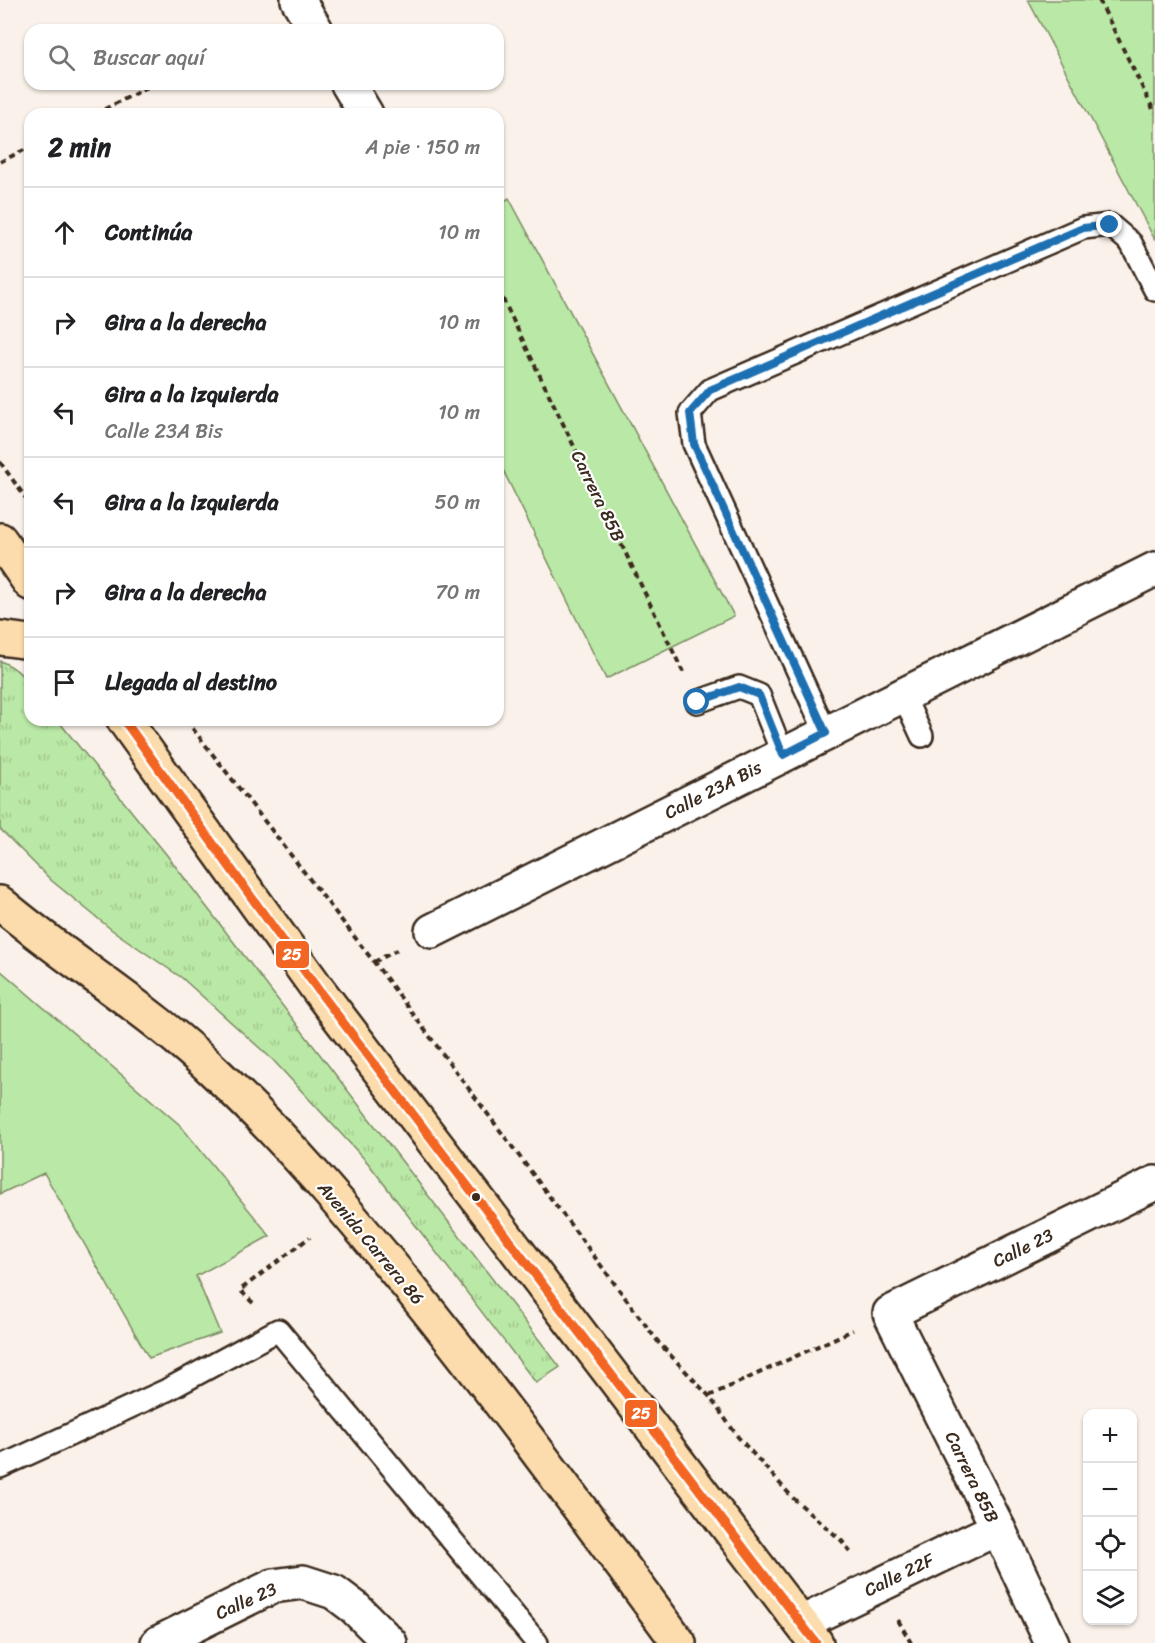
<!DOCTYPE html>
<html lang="es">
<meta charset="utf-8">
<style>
body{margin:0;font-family:Sriracha,sans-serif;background:#f2f2f2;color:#202124}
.controls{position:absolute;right:18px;bottom:18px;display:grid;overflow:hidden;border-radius:12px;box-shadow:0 2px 4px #0004}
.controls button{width:54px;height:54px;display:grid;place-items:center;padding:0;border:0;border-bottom:2px solid #e0e0e0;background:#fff;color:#202124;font:30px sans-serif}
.stop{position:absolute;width:18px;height:18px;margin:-14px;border:4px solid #1f6fb2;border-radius:50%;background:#fff}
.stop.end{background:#1f6fb2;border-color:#fff;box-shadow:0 2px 6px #0008}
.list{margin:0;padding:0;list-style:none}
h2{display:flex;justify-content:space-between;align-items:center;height:78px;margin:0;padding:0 24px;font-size:26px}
h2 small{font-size:20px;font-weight:400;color:#757577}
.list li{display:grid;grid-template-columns:39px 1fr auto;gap:18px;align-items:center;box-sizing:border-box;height:90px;padding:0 24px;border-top:2px solid #e0e0e0}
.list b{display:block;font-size:22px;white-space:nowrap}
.list p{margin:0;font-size:20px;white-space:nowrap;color:#757577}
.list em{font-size:20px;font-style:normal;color:#757577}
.icon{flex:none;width:33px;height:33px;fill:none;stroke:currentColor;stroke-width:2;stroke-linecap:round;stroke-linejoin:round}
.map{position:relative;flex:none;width:1155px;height:1643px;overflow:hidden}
.search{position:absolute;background:#fff;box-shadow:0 2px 4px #0004;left:24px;top:24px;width:480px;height:66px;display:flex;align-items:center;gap:15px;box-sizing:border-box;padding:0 21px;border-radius:18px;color:#757577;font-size:22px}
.panel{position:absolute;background:#fff;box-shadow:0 2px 4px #0004;left:24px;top:108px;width:480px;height:618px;border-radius:18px}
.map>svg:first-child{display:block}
.grass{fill:url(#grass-tufts);stroke:#7a8962;stroke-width:1.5}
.park{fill:#bae8a6;stroke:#7a8962;stroke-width:1.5}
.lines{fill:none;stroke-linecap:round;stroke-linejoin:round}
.lane-casing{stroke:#3b2a1e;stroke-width:26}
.street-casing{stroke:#3b2a1e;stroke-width:38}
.primary-casing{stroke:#3b2a1e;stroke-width:38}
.path{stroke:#3b2a1e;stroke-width:4;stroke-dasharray:6 4.5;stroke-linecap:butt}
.lane{stroke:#fff;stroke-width:21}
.street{stroke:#fff;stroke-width:33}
.primary{stroke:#fcdcac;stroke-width:33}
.bus-1-casing{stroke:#fff;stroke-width:14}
.bus-1{stroke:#f26522;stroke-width:9}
.route{stroke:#1f6fb2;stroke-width:8}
.bus-dot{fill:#3b2a1e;stroke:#fff;stroke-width:2}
.labels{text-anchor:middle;stroke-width:4.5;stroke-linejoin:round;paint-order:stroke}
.street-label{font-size:18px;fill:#3b2a1e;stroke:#fff}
.line-badge{stroke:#fff;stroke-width:2}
.badge-label{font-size:16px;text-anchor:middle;font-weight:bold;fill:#fff}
</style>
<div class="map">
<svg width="1155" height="1643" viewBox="0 0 1155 1643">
<defs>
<pattern id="grass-tufts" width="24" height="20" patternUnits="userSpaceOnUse" patternTransform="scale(1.5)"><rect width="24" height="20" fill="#bae8a6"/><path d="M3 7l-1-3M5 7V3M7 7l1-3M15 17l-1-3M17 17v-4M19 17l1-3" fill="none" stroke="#a1c78e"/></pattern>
</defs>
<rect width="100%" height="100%" fill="#faf2ea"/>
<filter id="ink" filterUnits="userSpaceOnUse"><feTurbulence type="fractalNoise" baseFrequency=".0167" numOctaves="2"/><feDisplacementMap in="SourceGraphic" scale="12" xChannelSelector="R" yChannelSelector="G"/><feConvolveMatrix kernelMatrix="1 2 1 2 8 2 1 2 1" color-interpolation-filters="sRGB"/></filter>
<g filter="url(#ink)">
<path class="grass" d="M0,661C32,674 30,690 30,720H58L60,723L166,854L560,1367L536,1383L368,1163L273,1060L182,978L112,930L52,881L0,829Z"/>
<g class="park">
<path d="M1028,0H1155V240Z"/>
<path d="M509,198L734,616L606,679L498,460V205Z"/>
<path d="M0,970L180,1125L270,1236L196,1276L220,1333L149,1358L44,1173L0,1194Z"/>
</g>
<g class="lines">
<defs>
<g id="lane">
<path d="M903,695L922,736"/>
<path d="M697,702L739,687L759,695L783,755"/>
<path d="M826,733L694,444L690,413L710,390L1083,228L1110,225L1131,243L1155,290"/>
<path d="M0,1467L167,1390L278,1330L537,1643"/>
</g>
<g id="street">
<path d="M298,0L316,30"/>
<path d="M348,84L366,114"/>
<path d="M432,931L1155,569"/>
<path d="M801,1623L998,1528"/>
<path d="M158,1643L273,1586L303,1582L334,1592L354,1607L390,1643"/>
<path d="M1052,1643L998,1528L890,1313L1155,1183"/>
</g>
<g id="primary">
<path d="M0,540L30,583"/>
<path d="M0,638L30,642"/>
<path d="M124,720L319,991L816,1643"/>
<path d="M0,903C71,963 152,1011 219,1076C288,1141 349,1214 409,1287C503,1403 591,1523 679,1643"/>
</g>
</defs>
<use href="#lane" class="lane-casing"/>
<use href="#street" class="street-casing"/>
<use href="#primary" class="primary-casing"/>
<g class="path">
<path d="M1099,0L1155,113"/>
<path d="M95,114L154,84"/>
<path d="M0,162L30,147"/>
<path d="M498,289L683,672"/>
<path d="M0,462L30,504"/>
<path d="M186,720L374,962L659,1343L709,1396L738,1437L793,1498L842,1541L851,1553"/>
<path d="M374,962L397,950"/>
<path d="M253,1303L240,1290L310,1237"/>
<path d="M709,1396L853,1330"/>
<path d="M898,1620L911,1643"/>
</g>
<use href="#lane" class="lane"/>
<use href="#street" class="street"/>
<use href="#primary" class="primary"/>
<defs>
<path id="bus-1" d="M124,720L319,991L816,1643"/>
</defs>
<use href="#bus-1" class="bus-1-casing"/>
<use href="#bus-1" class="bus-1"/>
</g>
</g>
<g class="lines" filter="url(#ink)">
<path class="route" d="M697,702L739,687L759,695L783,755L826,733L694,444L690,413L710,390L1083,228L1110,225"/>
</g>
<circle class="bus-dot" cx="476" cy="1197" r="5"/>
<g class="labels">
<g class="street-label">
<text transform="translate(598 496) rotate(64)" y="6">Carrera 85B</text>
<text transform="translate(713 790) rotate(-27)" y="6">Calle 23A Bis</text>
<text transform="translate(371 1243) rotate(50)" y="6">Avenida Carrera 86</text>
<text transform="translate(1023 1248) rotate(-26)" y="6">Calle 23</text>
<text transform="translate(972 1477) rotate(64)" y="6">Carrera 85B</text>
<text transform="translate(899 1575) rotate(-26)" y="6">Calle 22F</text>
<text transform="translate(246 1601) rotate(-24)" y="6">Calle 23</text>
</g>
</g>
<g class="line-badge">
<rect x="275" y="940" width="35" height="29" rx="6" fill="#f26522"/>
<rect x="624" y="1399" width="34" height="29" rx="6" fill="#f26522"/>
</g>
<g class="badge-label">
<text x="292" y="960">25</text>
<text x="641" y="1419">25</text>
</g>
</svg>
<div class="controls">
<button>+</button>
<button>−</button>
<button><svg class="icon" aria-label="locate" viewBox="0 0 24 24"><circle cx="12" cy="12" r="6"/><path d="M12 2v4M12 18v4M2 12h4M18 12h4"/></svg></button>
<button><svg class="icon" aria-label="layers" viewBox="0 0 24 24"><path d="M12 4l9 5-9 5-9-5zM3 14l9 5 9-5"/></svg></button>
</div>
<div class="stop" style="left:697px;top:702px"></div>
<div class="stop end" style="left:1110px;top:225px"></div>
<div class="search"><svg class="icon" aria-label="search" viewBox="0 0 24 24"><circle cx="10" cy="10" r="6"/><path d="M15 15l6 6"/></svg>Buscar aquí</div>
<section class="panel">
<h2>2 min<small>A pie · 150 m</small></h2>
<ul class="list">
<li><svg class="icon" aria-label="ahead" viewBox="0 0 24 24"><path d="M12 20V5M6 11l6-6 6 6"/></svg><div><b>Continúa</b></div><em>10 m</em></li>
<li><svg class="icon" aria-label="right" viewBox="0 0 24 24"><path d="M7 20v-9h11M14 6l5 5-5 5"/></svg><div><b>Gira a la derecha</b></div><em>10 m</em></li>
<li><svg class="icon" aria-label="left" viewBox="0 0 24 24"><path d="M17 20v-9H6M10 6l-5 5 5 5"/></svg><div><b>Gira a la izquierda</b><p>Calle 23A Bis</p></div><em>10 m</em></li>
<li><svg class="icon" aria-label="left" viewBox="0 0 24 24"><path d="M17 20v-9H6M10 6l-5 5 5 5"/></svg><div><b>Gira a la izquierda</b></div><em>50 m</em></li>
<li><svg class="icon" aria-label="right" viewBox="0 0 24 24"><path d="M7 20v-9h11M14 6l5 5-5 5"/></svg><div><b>Gira a la derecha</b></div><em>70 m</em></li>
<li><svg class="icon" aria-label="arrive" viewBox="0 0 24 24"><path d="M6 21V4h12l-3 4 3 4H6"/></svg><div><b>Llegada al destino</b></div></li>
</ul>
</section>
</div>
